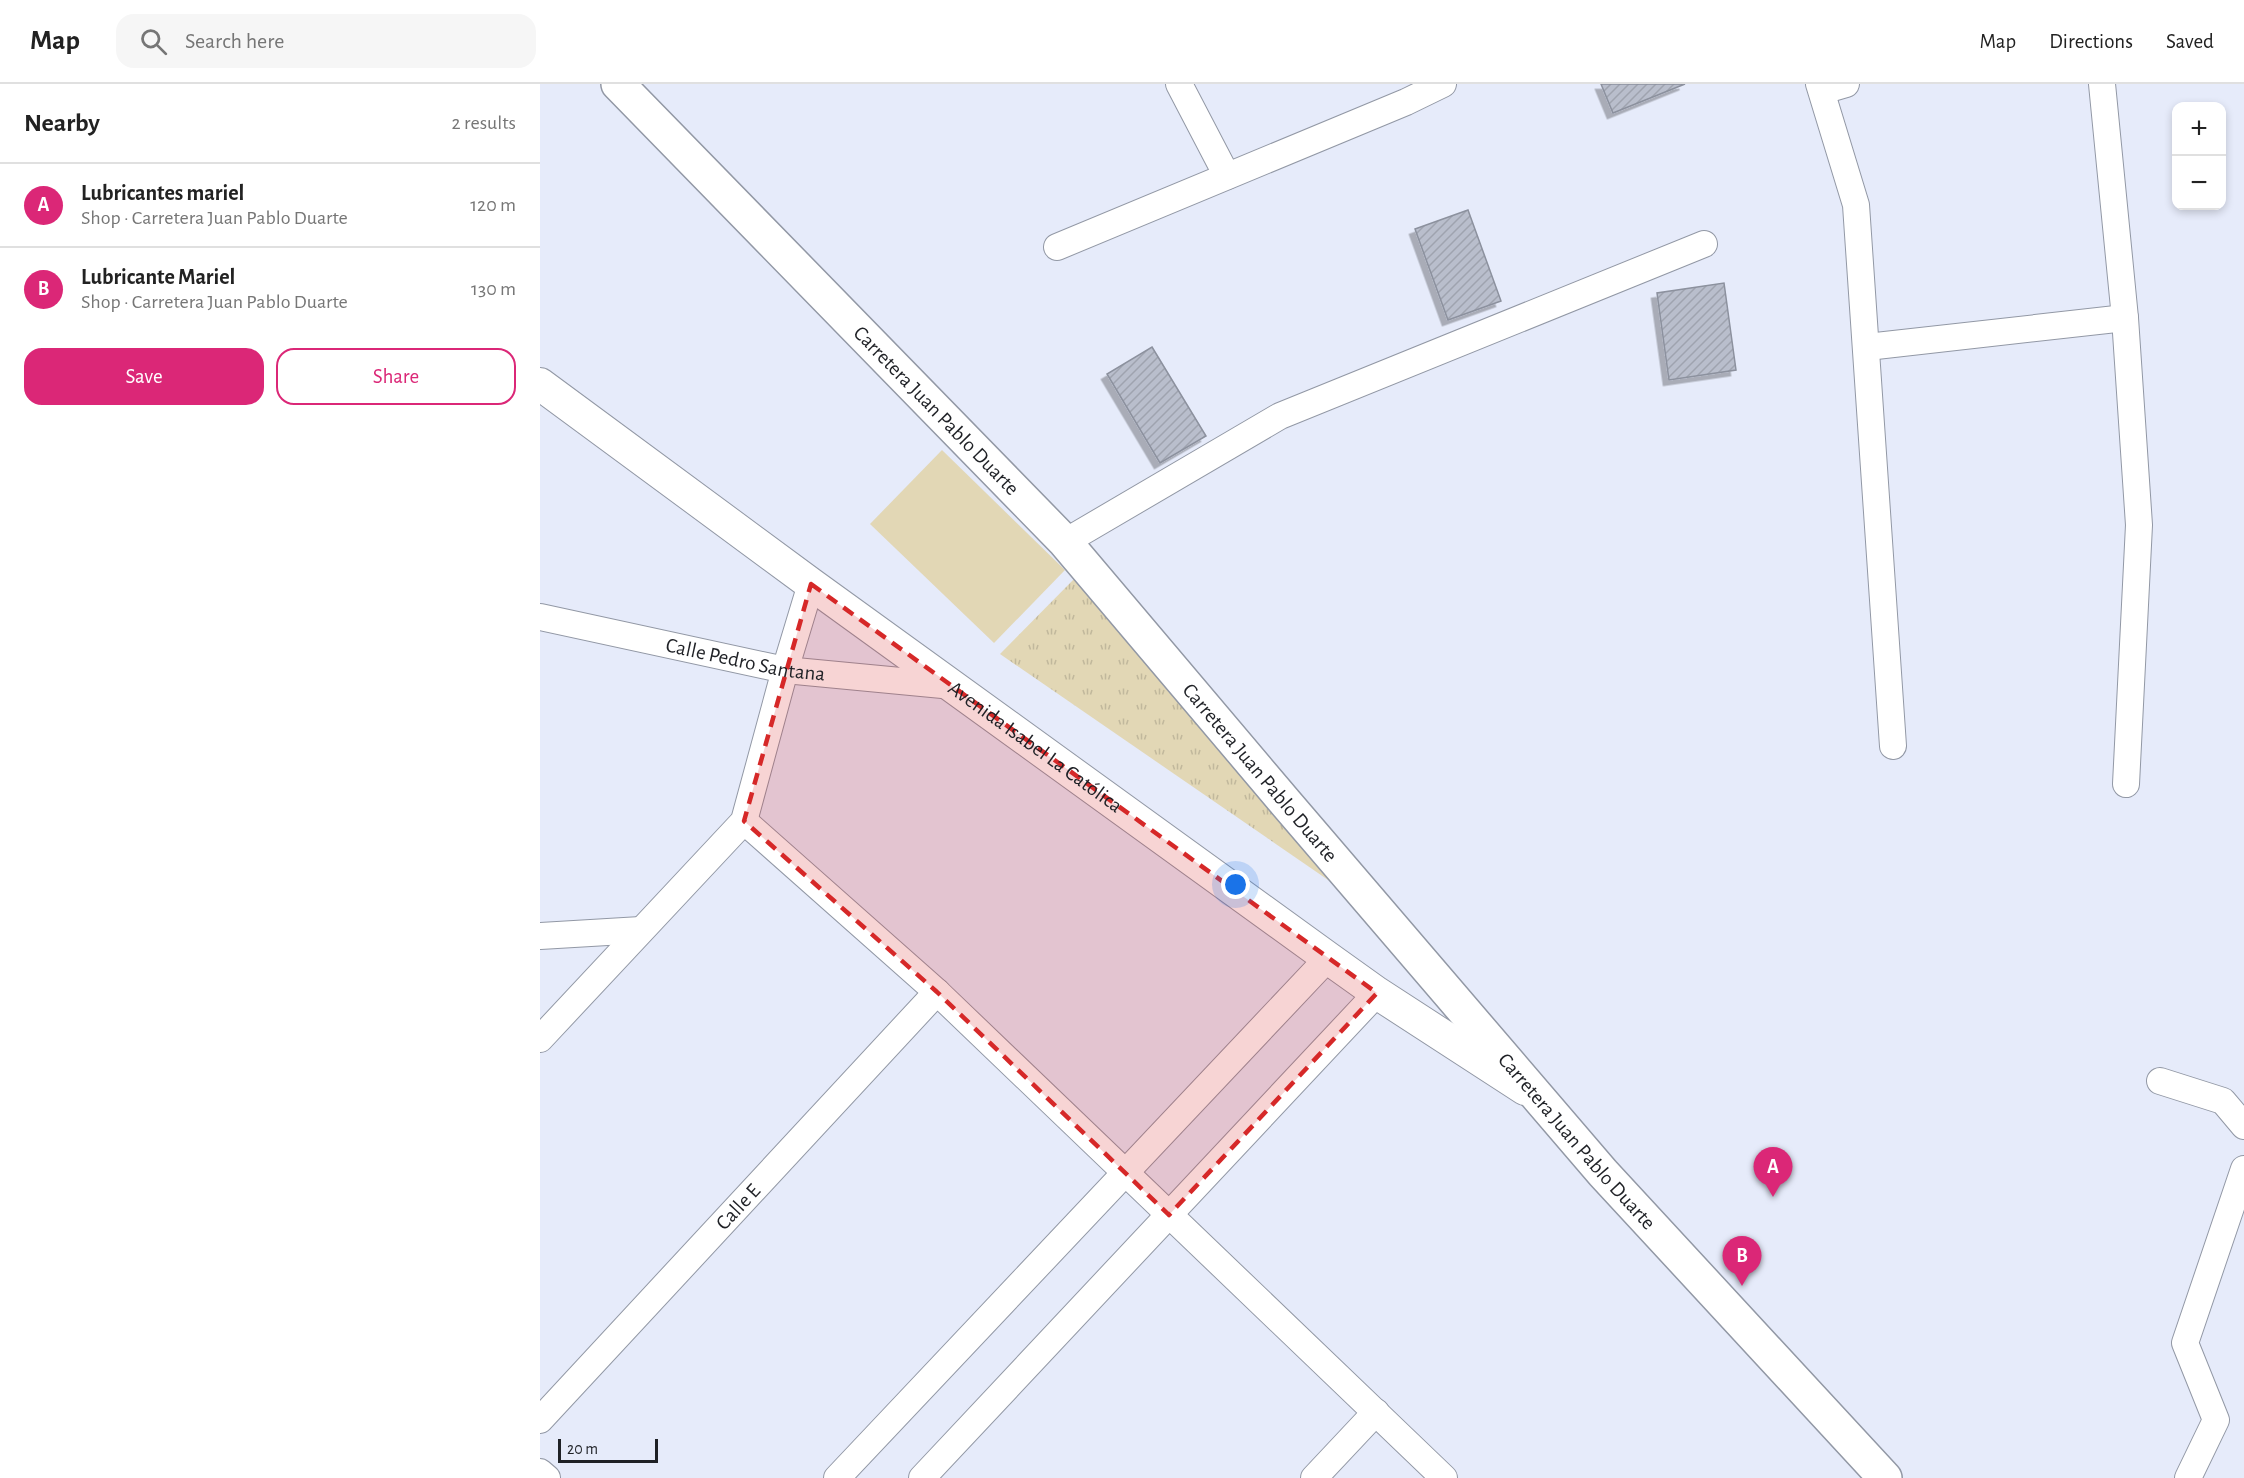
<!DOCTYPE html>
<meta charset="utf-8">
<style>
body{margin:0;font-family:"Alegreya Sans",sans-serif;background:#f6f6f6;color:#222}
.controls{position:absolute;right:18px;top:18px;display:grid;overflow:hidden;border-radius:12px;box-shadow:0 3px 9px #0003}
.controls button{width:54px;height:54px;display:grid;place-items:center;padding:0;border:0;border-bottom:2px solid #e0e0e0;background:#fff;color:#222;font:30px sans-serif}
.scale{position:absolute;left:18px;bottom:15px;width:100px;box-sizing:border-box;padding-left:6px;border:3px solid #1f2126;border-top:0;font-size:16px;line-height:21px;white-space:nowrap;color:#1f2126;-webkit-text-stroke:4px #e6ebfa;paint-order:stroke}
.you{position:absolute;left:696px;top:801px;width:21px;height:21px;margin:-15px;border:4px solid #fff;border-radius:50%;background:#1a73e8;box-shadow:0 0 0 9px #1a73e833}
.badge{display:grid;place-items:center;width:39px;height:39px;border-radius:50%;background:#db2777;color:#fff;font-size:20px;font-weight:700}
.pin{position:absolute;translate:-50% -50px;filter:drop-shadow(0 2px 3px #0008)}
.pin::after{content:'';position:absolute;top:32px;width:21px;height:18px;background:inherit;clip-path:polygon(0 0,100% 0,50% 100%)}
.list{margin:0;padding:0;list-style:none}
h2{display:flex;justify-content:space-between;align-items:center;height:78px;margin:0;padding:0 24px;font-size:26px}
h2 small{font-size:20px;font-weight:400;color:#767676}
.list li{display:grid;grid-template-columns:39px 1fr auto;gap:18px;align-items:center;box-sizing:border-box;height:84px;padding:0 24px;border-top:2px solid #e0e0e0}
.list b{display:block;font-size:22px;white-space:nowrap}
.list p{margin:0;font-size:20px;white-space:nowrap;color:#767676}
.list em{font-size:20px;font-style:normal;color:#767676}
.actions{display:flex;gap:12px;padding:18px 24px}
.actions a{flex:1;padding:14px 0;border:2px solid #db2777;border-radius:18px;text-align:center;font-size:21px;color:#db2777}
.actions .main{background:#db2777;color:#fff}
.icon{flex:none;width:33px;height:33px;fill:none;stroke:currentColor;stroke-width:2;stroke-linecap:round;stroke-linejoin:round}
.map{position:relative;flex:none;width:1704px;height:1394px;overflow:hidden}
header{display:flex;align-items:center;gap:36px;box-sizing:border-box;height:84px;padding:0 30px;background:#fff;border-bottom:2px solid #e0e0e0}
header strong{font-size:28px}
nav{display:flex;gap:33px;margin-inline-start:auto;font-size:21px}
.search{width:420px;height:54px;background:#f6f6f6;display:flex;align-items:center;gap:15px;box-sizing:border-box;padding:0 21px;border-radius:18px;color:#767676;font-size:22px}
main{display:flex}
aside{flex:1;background:#fff}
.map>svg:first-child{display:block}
.park{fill:url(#park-tufts)}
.pitch{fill:#e2d7b5}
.building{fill:url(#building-hatch);stroke:#8c919e;stroke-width:1.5;filter:url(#shadow)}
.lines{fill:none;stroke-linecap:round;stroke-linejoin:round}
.minor-casing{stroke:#9298a5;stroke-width:28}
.tertiary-casing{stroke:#9298a5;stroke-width:34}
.secondary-casing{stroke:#9298a5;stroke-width:36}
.minor{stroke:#fff;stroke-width:26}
.tertiary{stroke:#fff;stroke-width:32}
.secondary{stroke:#fff;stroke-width:33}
.marked{fill:#d62828;fill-opacity:0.2;stroke:#d62828;stroke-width:4.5;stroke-dasharray:12 8;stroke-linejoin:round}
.labels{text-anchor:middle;stroke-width:4.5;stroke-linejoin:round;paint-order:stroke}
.street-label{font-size:21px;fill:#1f2126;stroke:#e6ebfa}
</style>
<header>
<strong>Map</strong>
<div class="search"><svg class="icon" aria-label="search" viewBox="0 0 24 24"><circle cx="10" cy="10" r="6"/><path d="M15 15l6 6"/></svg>Search here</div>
<nav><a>Map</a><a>Directions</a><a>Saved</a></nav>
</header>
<main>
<aside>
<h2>Nearby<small>2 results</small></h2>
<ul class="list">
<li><span class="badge">A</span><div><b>Lubricantes mariel</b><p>Shop · Carretera Juan Pablo Duarte</p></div><em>120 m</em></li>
<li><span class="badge">B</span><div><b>Lubricante Mariel</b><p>Shop · Carretera Juan Pablo Duarte</p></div><em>130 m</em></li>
</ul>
<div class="actions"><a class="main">Save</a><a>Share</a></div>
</aside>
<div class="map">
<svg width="1704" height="1394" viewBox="0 0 1704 1394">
<defs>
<pattern id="park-tufts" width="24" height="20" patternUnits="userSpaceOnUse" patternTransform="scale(1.5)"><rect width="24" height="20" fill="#e2d7b5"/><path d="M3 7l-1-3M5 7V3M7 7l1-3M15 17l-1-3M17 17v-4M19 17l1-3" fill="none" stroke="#c1b89c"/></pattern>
<pattern id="building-hatch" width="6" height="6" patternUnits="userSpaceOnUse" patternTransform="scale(1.5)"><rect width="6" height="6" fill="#b9becc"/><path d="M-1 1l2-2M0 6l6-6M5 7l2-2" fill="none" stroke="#9fa3af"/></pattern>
<filter id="shadow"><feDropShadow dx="-5.5" dy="5.5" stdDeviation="0" flood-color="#0004"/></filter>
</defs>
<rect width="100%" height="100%" fill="#e6ebfa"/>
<path class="park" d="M536,493L810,811L460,570Z"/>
<path class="pitch" d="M402,366L525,486L454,559L330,440Z"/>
<g class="building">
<path d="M1061,0H1145L1073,29Z"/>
<path d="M928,126L961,217L908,236L875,145Z"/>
<path d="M1184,199L1196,286L1129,296L1117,209Z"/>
<path d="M612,263L666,352L620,379L567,290Z"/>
</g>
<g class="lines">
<defs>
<g id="minor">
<path d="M639,0L687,92"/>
<path d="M1279,0L1316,121L1353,662"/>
<path d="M1562,0L1585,234L1599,441L1586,700"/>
<path d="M1282,7L1306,0"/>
<path d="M517,163L866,18L903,0"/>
<path d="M1327,263L1585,234"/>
<path d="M525,458L740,332L1164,160"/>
<path id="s1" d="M0,533L245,586L413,602"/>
<path d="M204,737L397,908L904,1394"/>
<path d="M0,852L101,846"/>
<path d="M0,955L204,737L245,586L271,500"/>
<path d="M1620,997L1683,1017L1704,1042"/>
<path id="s2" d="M0,1336L397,908"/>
<path d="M0,1388L7,1394"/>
<path d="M297,1394L788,874"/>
<path d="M382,1394L837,909"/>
<path d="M774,1394L836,1328"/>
<path d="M1648,1394L1676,1336L1645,1259L1704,1085"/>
</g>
<g id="tertiary">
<path id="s3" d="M0,300L271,500L788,874L837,909L985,1005"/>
</g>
<g id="secondary">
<path id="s4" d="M78,0L525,458L745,718L1063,1089L1345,1394"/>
</g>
</defs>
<use href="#minor" class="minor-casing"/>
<use href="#tertiary" class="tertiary-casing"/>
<use href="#secondary" class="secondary-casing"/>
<use href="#minor" class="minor"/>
<use href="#tertiary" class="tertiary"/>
<use href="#secondary" class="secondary"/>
</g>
<path class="marked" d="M271,500L837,909L629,1131L397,908L204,737Z"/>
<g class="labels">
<g class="street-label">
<text dy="7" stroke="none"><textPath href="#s4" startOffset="456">Carretera Juan Pablo Duarte</textPath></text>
<text dy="7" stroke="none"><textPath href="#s1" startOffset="210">Calle Pedro Santana</textPath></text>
<text dy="7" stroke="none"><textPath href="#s3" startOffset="614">Avenida Isabel La Católica</textPath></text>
<text dy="7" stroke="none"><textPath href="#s4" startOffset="942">Carretera Juan Pablo Duarte</textPath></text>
<text dy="7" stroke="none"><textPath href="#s4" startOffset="1428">Carretera Juan Pablo Duarte</textPath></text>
<text dy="7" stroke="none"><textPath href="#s2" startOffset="291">Calle E</textPath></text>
</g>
</g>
</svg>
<div class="controls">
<button>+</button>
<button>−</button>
</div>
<div class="scale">20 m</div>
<div class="you"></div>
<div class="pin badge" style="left:1233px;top:1113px">A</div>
<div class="pin badge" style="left:1202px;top:1202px">B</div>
</div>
</main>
